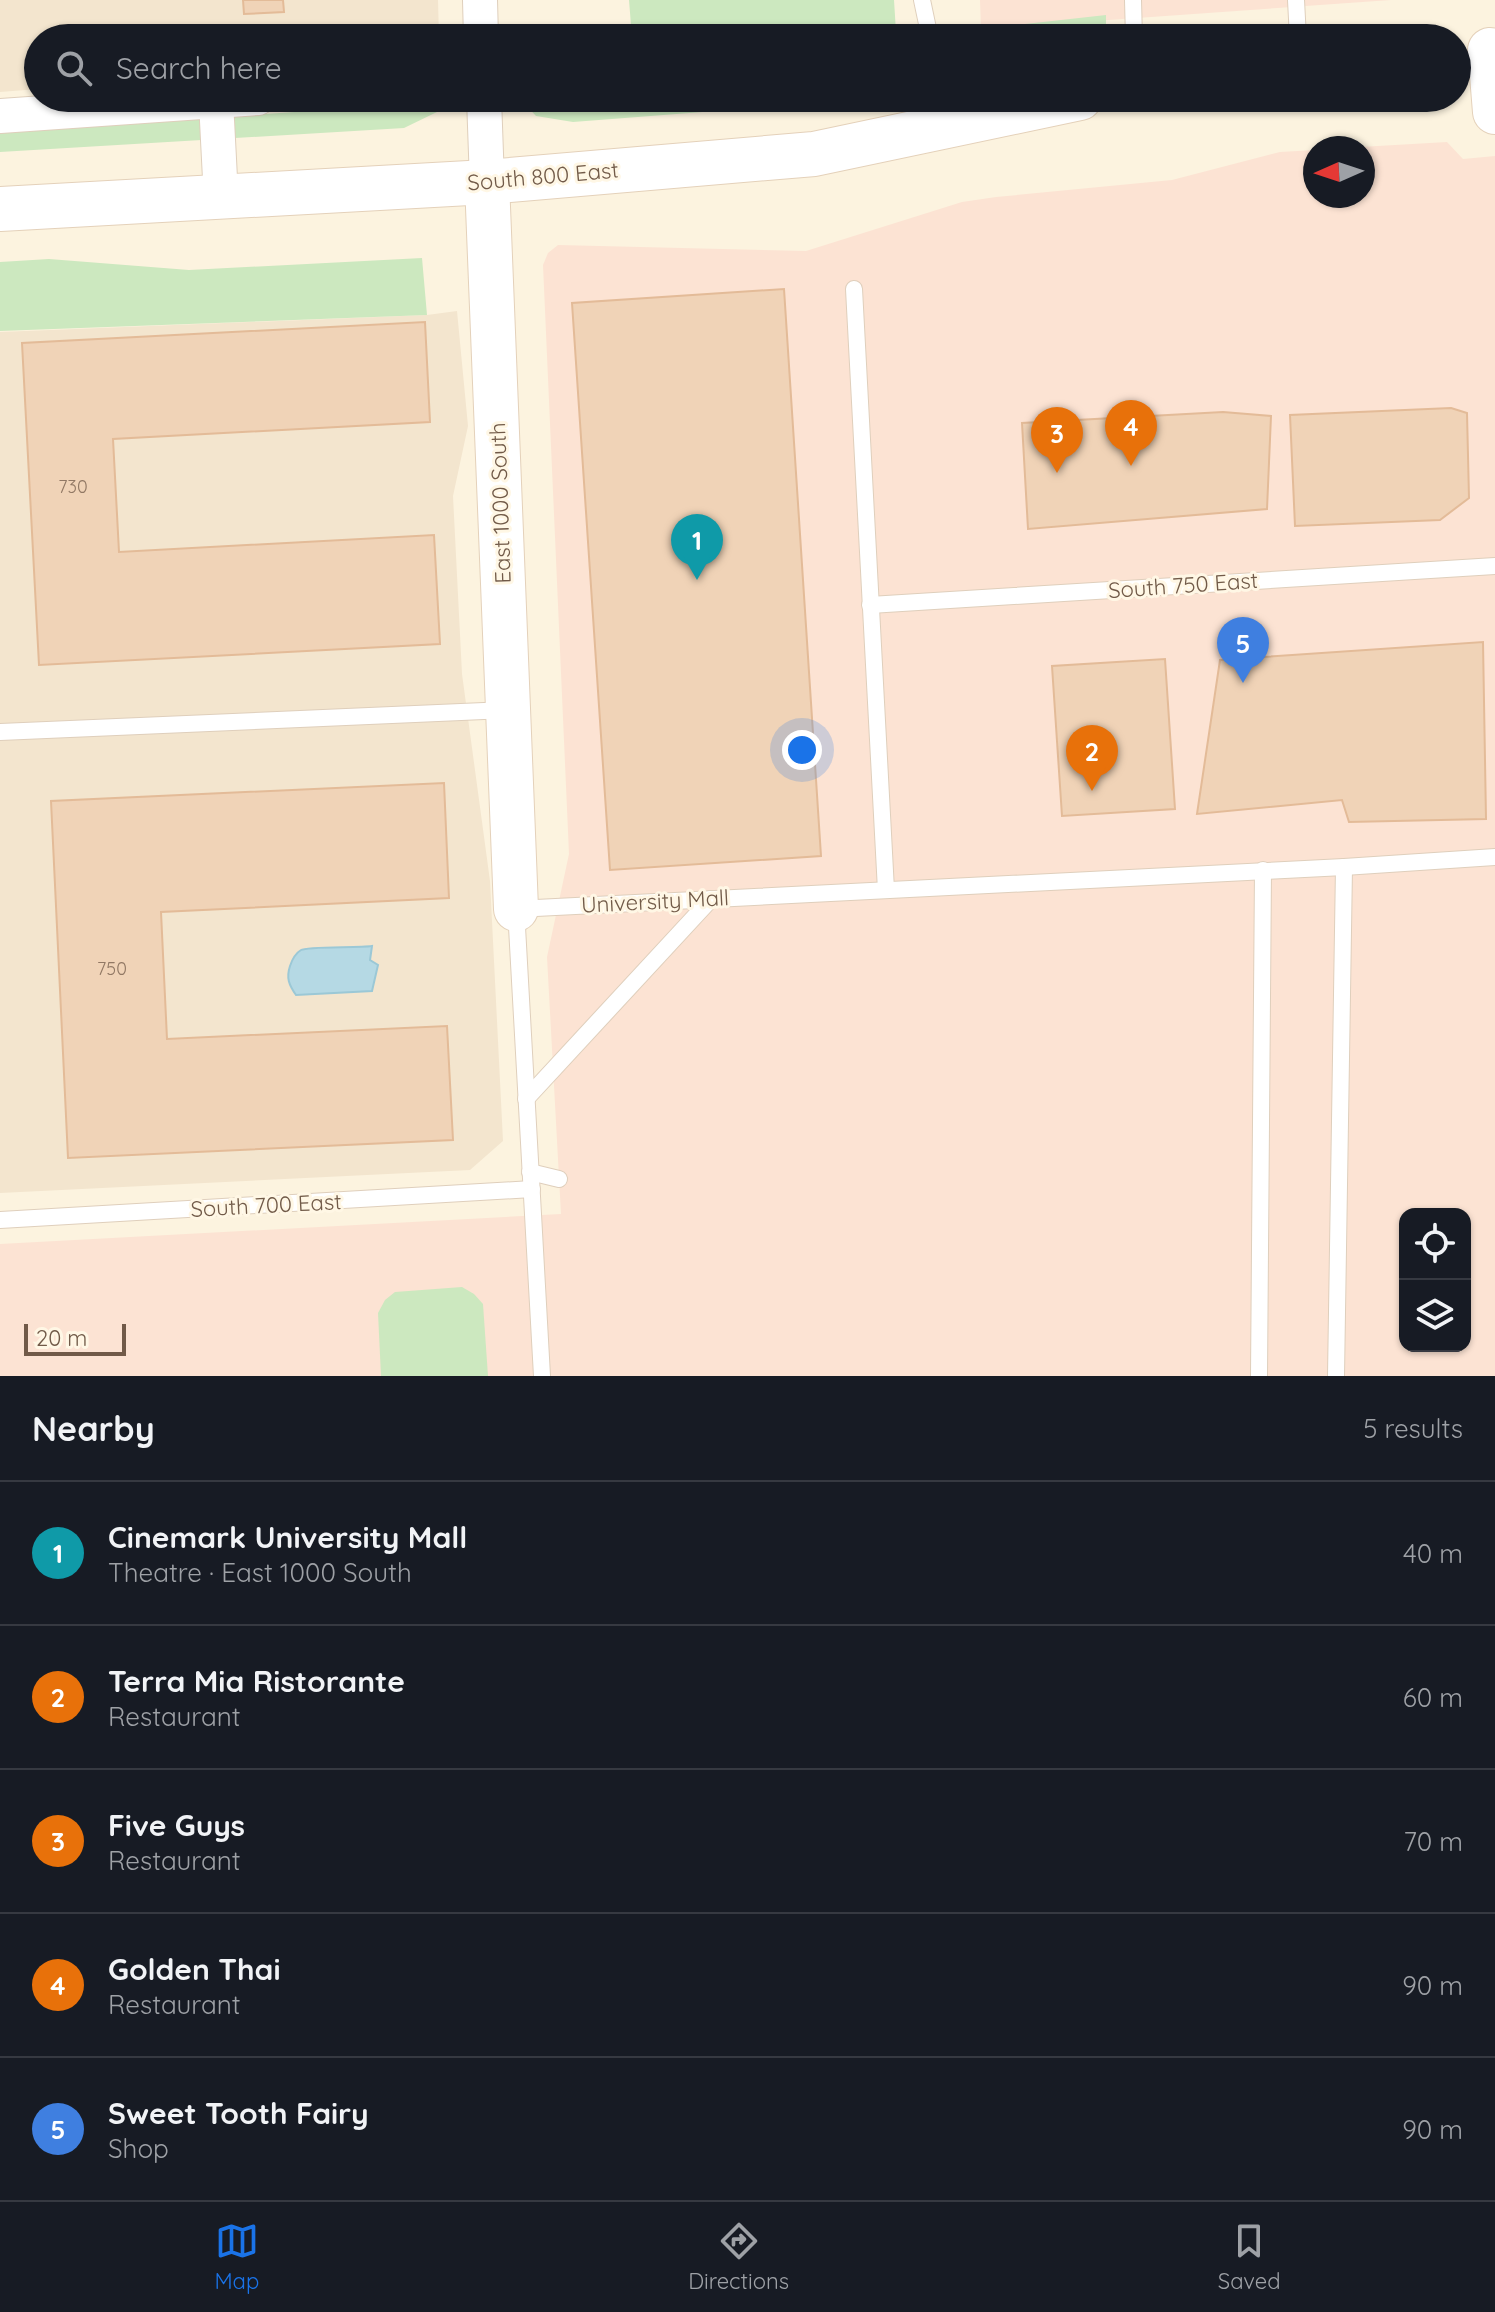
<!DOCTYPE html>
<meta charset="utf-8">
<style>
body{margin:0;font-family:Quicksand,sans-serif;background:#242831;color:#f1f3f6}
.controls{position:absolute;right:24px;bottom:24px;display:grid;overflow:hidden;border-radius:16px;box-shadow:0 2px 6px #0004}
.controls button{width:72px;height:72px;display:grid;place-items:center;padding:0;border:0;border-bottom:2px solid #363941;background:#171b24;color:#f1f3f6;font:40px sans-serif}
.compass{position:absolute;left:1303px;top:136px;width:72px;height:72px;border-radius:50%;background:#171b24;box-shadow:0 2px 6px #0004;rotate:267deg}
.scale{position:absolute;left:24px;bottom:20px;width:102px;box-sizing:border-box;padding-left:8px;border:4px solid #715a48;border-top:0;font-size:22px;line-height:28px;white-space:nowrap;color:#715a48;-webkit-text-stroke:6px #fff7e5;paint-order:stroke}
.you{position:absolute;left:802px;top:750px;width:28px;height:28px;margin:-20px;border:6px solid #fff;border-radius:50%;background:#1a73e8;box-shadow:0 0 0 12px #1a73e833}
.badge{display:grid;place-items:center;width:52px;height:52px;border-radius:50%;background:#1a73e8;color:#fff;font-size:26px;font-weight:700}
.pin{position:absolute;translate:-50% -66px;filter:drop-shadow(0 2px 4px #0008)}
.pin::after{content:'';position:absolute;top:42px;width:28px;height:24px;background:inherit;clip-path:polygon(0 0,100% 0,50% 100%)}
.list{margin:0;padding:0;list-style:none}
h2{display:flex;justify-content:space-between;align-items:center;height:104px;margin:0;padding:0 32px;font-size:34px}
h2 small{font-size:26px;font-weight:400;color:#9ea1a6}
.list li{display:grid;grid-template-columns:52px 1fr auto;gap:24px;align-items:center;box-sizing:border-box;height:144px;padding:0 32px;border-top:2px solid #363941}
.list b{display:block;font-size:30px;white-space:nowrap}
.list p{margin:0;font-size:26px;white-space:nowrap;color:#9ea1a6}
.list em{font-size:26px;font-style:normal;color:#9ea1a6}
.icon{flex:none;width:44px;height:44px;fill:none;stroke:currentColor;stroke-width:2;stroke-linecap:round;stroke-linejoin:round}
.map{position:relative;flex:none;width:1495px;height:1376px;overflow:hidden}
.search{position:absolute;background:#171b24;box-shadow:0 2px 6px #0004;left:24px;right:24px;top:24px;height:88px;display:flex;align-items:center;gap:20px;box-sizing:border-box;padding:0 28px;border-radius:44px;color:#9ea1a6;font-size:30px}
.sheet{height:824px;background:#171b24}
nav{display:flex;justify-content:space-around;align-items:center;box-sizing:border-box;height:112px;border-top:2px solid #363941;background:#171b24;font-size:22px;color:#9ea1a6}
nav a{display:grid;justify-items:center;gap:4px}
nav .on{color:#1a73e8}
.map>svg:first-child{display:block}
.residential{fill:#f3e5ce}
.commercial{fill:#fce3d3;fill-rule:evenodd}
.green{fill:#cce8bf}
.water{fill:#b5d9e4;stroke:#9bc8d6;stroke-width:2}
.building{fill:#f0d3b7;stroke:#e3bb98;stroke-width:2}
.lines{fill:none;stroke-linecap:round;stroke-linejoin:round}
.lane-casing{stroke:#dfcfbc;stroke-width:18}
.street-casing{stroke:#dfcfbc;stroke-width:36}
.secondary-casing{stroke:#e4d1ba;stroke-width:46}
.lane{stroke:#fff;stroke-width:16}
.street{stroke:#fff;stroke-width:34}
.secondary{stroke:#fff;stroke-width:44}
.labels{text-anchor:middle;stroke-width:6;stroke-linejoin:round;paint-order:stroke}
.number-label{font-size:18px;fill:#917864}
.street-label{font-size:22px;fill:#715a48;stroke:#fff7e5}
</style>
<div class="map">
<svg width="1495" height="1376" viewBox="0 0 1495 1376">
<rect width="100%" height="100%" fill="#fcf3df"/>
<g class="residential">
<path d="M0,0H438L439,38H38V89L0,92Z"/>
<path d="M457,311L468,426L453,496L462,674L490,881L503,1141L470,1170L0,1193V332L427,315Z"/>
</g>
<g class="commercial">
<path d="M980,0H1391L981,29Z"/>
<path d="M1447,142L1463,159L1495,156V1376H0V1244L561,1214L547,957L569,854L543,265L548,253L558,245L806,251L962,202L996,197L1172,180L1280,152L1315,150V196H1363V148H1343ZM1405,1214H1465V1346H1405Z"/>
</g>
<g class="green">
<path d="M629,0H894L896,32L981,29L1106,15V36L1096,38H632Z"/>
<path d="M336,98H438L437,112L404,128L0,152V132L338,109Z"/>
<path d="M519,98H819L781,106L573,122L536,116Z"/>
<path d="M422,258L427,315L0,331V262L49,259L189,270Z"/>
<path d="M462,1287L474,1294L483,1304L488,1376H381L378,1313L385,1300L395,1292Z"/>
</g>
<path class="water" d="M372,946L370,960L378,965L372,991L296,995C289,985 286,978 290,966C292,960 296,953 301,950C307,946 358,948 372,946Z"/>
<g class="building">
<path d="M242,0H283L284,12L244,14L243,0Z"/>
<path d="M784,289L821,856L610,870L572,303Z"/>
<path d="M425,322L430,422L113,439L119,552L434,535L440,644L39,665L22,343Z"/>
<path d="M1451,408L1467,413L1469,498L1440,520L1295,526L1290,415Z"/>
<path d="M1223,412L1271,416L1267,509L1028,529L1022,423Z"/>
<path d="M1483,642L1486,819L1349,822L1342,800L1197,814L1220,660Z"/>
<path d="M1165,659L1175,809L1062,816L1052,666Z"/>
<path d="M444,783L449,898L161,912L167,1039L447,1026L453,1140L68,1158L51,801Z"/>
</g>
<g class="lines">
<defs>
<g id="lane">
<path d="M922,0L930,38"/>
<path d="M1133,0L1134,38"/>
<path d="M1296,0L1298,38"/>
<path d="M942,98L947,124"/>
<path d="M854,289L886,890"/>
<path d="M870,605L1495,566"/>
<path d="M0,732L507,710"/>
<path d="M526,1099L711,899"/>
<path d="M530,1172L559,1179"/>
<path d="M0,1220L532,1189"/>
<path d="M542,1376L516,909L1344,867L1495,857"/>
<path d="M1259,1376L1263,870"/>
<path d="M1336,1376L1344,867"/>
</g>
<g id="street">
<path d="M480,0L481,38"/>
<path d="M484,98L487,182"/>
<path d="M216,101L221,198"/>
<path d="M0,116L258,98"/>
</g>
<g id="secondary">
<path d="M1490,50L1495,112"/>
<path d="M487,182L516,909"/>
<path d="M0,209L487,182L814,154L1080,98"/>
</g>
</defs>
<use href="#lane" class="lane-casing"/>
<use href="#street" class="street-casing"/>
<use href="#secondary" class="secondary-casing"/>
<use href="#lane" class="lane"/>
<use href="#street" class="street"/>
<use href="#secondary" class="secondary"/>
</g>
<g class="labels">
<g class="number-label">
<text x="73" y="493">730</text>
<text x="112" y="975">750</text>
</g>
<g class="street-label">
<text transform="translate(543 176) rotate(-5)" y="8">South 800 East</text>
<text transform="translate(500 503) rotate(-92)" y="8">East 1000 South</text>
<text transform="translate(1183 585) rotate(-4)" y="8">South 750 East</text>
<text transform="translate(655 901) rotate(-3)" y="8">University Mall</text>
<text transform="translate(266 1205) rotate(-3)" y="8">South 700 East</text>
</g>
</g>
</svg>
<div class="controls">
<button><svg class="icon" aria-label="locate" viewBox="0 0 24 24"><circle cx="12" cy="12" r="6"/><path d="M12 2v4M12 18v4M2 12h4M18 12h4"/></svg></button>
<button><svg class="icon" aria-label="layers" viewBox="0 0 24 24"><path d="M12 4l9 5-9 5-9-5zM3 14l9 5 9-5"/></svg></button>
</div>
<svg class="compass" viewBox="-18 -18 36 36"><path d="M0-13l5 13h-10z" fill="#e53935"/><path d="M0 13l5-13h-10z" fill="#9ea1a6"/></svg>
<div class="scale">20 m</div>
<div class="you"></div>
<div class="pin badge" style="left:697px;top:580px;background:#0f9aa8">1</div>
<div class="pin badge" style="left:1092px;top:791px;background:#e8710a">2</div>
<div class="pin badge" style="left:1057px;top:473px;background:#e8710a">3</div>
<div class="pin badge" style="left:1131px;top:466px;background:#e8710a">4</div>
<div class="pin badge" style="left:1243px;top:683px;background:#3f7fe0">5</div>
<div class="search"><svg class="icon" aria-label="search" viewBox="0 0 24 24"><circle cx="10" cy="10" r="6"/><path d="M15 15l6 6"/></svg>Search here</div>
</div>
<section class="sheet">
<h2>Nearby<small>5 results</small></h2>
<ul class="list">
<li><span class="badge" style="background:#0f9aa8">1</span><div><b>Cinemark University Mall</b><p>Theatre · East 1000 South</p></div><em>40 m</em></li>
<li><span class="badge" style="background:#e8710a">2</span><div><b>Terra Mia Ristorante</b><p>Restaurant</p></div><em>60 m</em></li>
<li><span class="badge" style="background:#e8710a">3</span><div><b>Five Guys</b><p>Restaurant</p></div><em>70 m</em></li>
<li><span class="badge" style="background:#e8710a">4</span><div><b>Golden Thai</b><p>Restaurant</p></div><em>90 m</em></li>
<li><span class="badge" style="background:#3f7fe0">5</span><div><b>Sweet Tooth Fairy</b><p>Shop</p></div><em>90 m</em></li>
</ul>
</section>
<nav>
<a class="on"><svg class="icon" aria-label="map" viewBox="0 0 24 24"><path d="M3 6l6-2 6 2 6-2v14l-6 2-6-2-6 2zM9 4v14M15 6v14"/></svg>Map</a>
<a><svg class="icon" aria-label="directions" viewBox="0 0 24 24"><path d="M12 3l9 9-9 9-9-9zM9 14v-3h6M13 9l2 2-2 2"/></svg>Directions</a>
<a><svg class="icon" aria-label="saved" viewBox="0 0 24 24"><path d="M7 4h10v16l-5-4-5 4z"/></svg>Saved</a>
</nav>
